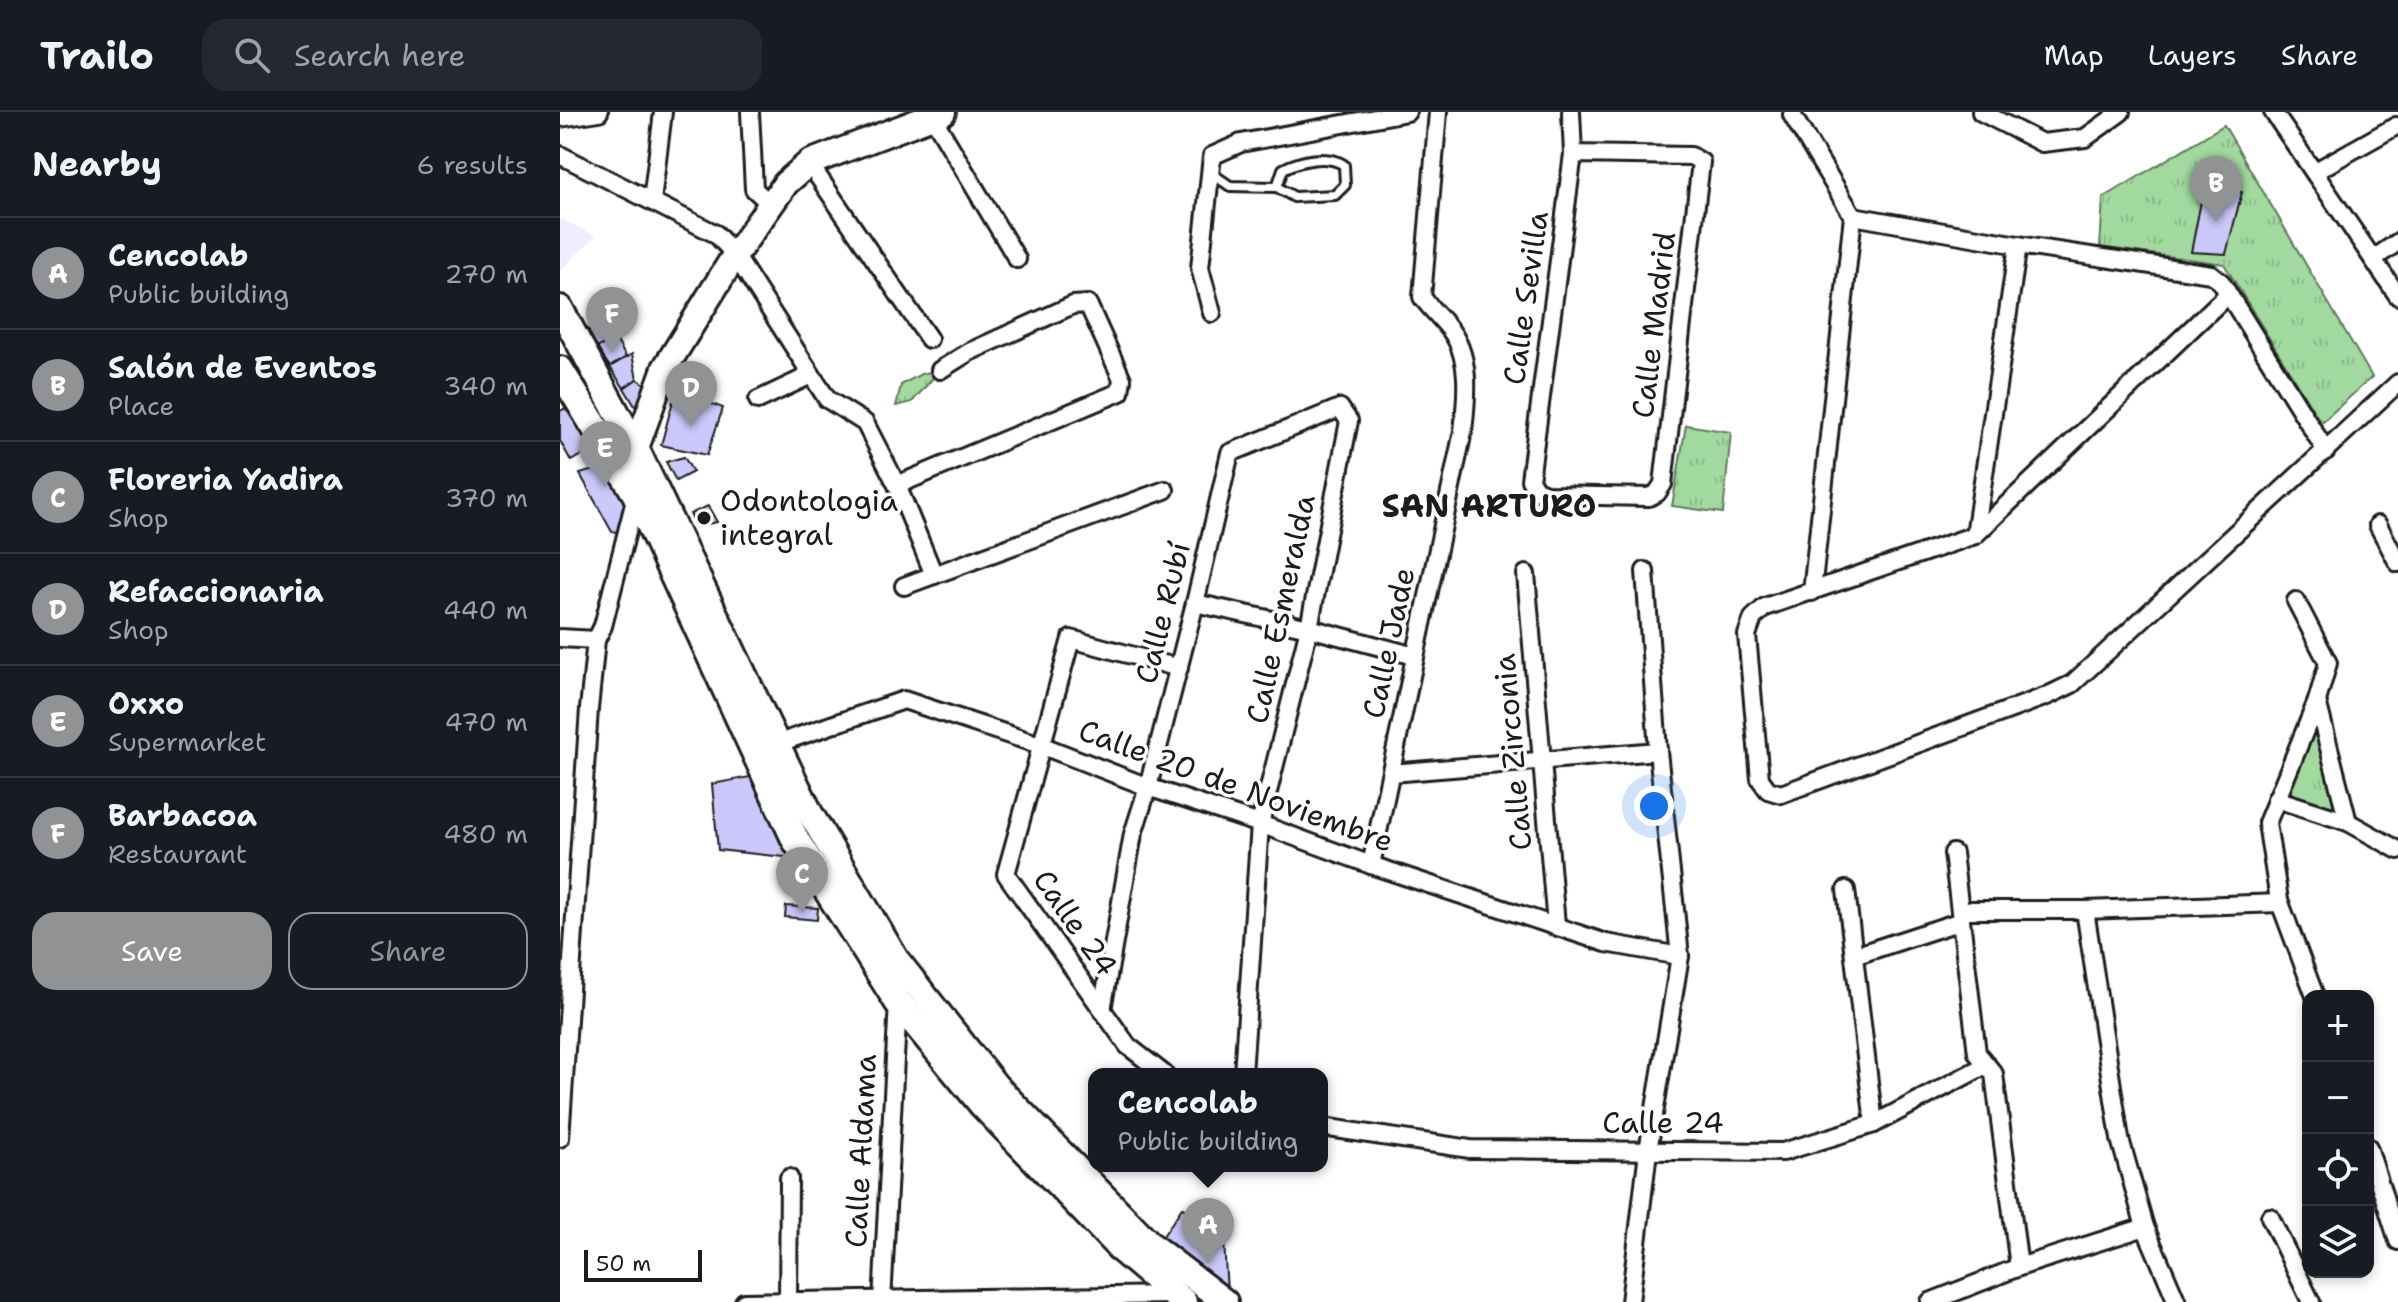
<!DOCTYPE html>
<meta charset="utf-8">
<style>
body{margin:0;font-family:"Shantell Sans",sans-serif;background:#242831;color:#f1f3f6}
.controls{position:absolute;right:24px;bottom:24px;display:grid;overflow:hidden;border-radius:16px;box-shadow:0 4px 12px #0003}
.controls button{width:72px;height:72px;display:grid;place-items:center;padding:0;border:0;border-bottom:2px solid #363941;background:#171b24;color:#f1f3f6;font:40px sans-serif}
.scale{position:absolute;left:24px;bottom:20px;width:118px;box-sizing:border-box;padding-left:8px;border:4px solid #1c1c1c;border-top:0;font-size:22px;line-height:28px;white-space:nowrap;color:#1c1c1c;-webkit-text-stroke:6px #fff;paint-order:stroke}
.you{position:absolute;left:1094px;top:694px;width:28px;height:28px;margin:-20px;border:6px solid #fff;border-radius:50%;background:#1a73e8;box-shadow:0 0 0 12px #1a73e833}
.badge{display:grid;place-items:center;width:52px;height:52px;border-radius:50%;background:#919294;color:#fff;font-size:26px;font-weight:700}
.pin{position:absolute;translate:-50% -66px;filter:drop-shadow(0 2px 4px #0008)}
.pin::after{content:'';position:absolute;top:42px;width:28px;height:24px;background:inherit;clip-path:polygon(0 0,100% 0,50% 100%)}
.popup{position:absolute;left:528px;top:956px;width:240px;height:104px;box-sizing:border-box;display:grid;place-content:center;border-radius:16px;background:#171b24;filter:drop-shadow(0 2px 6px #0005);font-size:26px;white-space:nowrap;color:#9ea1a6}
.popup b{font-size:30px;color:#f1f3f6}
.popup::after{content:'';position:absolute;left:50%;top:100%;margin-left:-16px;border:16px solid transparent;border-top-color:#171b24}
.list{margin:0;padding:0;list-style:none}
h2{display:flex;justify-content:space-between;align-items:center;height:104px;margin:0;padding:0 32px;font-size:34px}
h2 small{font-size:26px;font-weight:400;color:#9ea1a6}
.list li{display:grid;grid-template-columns:52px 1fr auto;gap:24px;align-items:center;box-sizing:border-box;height:112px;padding:0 32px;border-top:2px solid #363941}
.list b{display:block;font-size:30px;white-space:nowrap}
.list p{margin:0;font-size:26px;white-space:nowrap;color:#9ea1a6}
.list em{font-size:26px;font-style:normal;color:#9ea1a6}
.actions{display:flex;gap:16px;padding:24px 32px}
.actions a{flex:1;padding:18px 0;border:2px solid #919294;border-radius:24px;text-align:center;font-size:28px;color:#919294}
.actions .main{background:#919294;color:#fff}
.icon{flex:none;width:44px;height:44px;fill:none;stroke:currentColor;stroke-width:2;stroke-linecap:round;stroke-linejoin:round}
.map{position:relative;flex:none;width:1838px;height:1190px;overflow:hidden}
header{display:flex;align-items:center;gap:48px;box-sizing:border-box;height:112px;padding:0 40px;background:#171b24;border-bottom:2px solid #363941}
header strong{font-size:38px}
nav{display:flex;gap:44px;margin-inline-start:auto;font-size:28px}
.search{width:560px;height:72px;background:#242831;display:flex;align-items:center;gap:20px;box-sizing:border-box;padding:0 28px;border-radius:24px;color:#9ea1a6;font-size:30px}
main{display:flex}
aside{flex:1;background:#171b24}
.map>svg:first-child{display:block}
.built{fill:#efeefe}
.park{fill:url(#park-tufts);stroke:#5f7a5d;stroke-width:2}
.building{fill:#cbc8fb;stroke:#1c1c1c;stroke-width:2}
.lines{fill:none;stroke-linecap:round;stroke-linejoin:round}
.lane-casing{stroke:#1c1c1c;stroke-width:14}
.street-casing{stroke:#1c1c1c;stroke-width:22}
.secondary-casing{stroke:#1c1c1c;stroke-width:30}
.primary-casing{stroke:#1c1c1c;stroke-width:32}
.lane{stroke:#fff;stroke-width:8}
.street{stroke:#fff;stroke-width:16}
.secondary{stroke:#fff;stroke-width:24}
.primary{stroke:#fff;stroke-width:26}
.poi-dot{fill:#1c1c1c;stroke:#fff;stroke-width:3}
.labels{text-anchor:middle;stroke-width:7;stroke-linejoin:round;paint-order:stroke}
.street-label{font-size:30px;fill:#1c1c1c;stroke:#fff}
.poi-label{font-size:30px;fill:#1c1c1c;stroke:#fff;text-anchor:start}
.neighbourhood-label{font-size:32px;font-weight:bold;fill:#1c1c1c;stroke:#fff}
</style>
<header>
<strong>Trailo</strong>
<div class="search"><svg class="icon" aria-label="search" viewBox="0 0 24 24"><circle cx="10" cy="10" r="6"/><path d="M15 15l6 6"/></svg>Search here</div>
<nav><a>Map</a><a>Layers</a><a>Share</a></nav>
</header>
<main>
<aside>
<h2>Nearby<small>6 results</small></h2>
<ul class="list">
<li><span class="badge">A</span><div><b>Cencolab</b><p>Public building</p></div><em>270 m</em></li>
<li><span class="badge">B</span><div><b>Salón de Eventos</b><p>Place</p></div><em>340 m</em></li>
<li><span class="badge">C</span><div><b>Floreria Yadira</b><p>Shop</p></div><em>370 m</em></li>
<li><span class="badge">D</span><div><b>Refaccionaria</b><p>Shop</p></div><em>440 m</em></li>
<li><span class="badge">E</span><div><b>Oxxo</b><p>Supermarket</p></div><em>470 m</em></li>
<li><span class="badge">F</span><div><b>Barbacoa</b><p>Restaurant</p></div><em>480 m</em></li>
</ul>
<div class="actions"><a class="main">Save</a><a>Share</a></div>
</aside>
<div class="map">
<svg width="1838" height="1190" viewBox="0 0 1838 1190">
<defs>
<pattern id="park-tufts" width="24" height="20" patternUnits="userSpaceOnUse" patternTransform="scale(2)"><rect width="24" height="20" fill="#a2d99e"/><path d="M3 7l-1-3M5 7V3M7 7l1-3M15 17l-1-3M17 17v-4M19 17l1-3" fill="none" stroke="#8bba88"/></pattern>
</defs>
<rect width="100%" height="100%" fill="#fff"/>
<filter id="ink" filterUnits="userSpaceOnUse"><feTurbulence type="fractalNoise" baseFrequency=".0125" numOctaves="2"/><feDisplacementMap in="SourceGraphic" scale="16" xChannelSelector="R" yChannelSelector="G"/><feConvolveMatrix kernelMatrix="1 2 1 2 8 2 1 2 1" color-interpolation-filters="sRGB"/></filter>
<g filter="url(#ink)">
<path class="built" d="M0,106L36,124L0,159Z"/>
<g class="park">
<path d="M1664,13L1812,265L1761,311L1664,152L1540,135L1543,86Z"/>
<path d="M380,258L352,290L336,294L341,273L361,262Z"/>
<path d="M1126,313L1171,320L1163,401L1112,394Z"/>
<path d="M1756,614L1776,698L1729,681Z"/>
</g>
<g class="building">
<path d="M1644,74L1682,80L1666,142L1631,140Z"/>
<path d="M45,207L55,226L37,236L28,219Z"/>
<path d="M55,226L66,245L50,255L37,236Z"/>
<path d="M72,242L77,267L64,276L50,255Z"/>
<path d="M77,267L91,276L78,299L64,276Z"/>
<path d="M116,278L163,296L147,343L101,333Z"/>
<path d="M13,292L39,335L11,349L0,329V299Z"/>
<path d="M124,345L133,360L116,369L106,350Z"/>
<path d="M50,353L71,388L60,419L52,420L20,362Z"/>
<path d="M148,394L157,410L137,414L130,402Z"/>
<path d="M195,664L235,746L158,738L152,672Z"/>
<path d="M226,794L258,796L257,808L225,805Z"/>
<path d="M622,1096L663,1112L667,1180L601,1127Z"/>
</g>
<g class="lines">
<defs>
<path id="lane" d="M651,61L670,74L717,75L734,85L775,83L785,73L784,53C767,42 741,48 723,57L717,75"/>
<g id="street">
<path d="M190,0L194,77L211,93"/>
<path d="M1011,0L1013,42L970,368L976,378L989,383L1089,385L1097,381L1103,372L1141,50L1131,44L1013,42"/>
<path d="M1233,0L1232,3L1293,104L1252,480"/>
<path d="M1421,0L1482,31L1525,26L1561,0"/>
<path d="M1713,0L1838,184"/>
<path d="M372,4L457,147"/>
<path d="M0,6L39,0"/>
<path d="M0,43L156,122L175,143L267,287L305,311L337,373L374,463"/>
<path d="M249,51L369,227"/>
<path d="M1754,60L1836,14"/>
<path d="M92,89L103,0"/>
<path d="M1293,104L1458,133L1651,162L1661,170L1766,339"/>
<path d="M1813,147L1838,130"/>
<path d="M1668,182L1415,423L1205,495L1193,506L1187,523L1200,667L1208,678L1221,682L1487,584L1512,572L1838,271"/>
<path d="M652,201L640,156L652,44L681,31L847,0"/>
<path d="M198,288L251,263"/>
<path d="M337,373L560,280L562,267L528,192L513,193L409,240L380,258"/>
<path d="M1818,413L1838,451"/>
<path d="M1415,423L1458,133"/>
<path d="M966,462L996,813"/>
<path d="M344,474L605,378"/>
<path d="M1736,489L1768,551L1757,589L1707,711L1719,788L1755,884"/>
<path d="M635,491L749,516L855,544"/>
<path d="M0,526L36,528"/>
<path d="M1757,589L1788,710"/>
<path d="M216,632L344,588L483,634L588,675L700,712L811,753L1046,831L1120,844"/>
<path d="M831,661L1098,639"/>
<path d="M1716,687L1788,710L1838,738"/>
<path d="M1393,741L1417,941L1434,962L1459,1155"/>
<path d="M811,753L903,319C907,284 912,242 887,214C878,203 870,196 862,185L878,0"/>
<path d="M1286,778L1314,1012"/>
<path d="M1400,798H1525L1720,791"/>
<path d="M1525,798L1560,1027L1585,1115L1617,1190"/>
<path d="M1294,844L1401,809"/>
<path d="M542,898L573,722L588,675L635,491L670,341L780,296L789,309L749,516L700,712L683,962"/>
<path d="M604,962L568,934L446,762L511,527L619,556"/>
<path d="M762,1015L910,1037L1223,1040L1314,1012L1426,953"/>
<path d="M0,1026L29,597L36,528L43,514L76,384"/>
<path d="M1808,1035L1838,1129"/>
<path d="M1710,1105L1751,1190"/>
<path d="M228,1189L229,1066"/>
<path d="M184,1190L612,1183"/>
<path d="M322,1190L338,890"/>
<path d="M1070,1190L1088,1039L1120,844L1098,639L1085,459"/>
<path d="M1370,1190L1459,1155L1585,1115"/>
</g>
<g id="secondary">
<path d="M0,196L76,336L250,701L336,847L436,974L592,1134L665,1190"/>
<path d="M76,346V336L105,256L175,143L226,71L249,51L383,0"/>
</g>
<path id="primary" d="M0,258L76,382L235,727L338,890L423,993L561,1137L623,1190"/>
</defs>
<use href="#lane" class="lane-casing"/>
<use href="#street" class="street-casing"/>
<use href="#secondary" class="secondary-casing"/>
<use href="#primary" class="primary-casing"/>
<use href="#lane" class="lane"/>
<use href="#street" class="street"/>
<use href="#secondary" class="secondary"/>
<use href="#primary" class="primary"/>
</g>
</g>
<circle class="poi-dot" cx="144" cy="406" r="8"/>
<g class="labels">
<g class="street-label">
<text transform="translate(966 186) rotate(-82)" y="10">Calle Sevilla</text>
<text transform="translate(1094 213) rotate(-83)" y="10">Calle Madrid</text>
<text transform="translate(721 497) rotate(-78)" y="10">Calle Esmeralda</text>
<text transform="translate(603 501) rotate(-76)" y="10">Calle Rubí</text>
<text transform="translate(829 531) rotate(-78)" y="10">Calle Jade</text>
<text transform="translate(953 640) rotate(-95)" y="10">Calle Zirconia</text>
<text transform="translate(676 674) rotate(20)" y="10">Calle 20 de Noviembre</text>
<text transform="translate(515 811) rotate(55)" y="10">Calle 24</text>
<text x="1103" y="1021">Calle 24</text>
<text transform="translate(301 1039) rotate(-87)" y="10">Calle Aldama</text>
</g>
<g class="poi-label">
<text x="160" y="399">Odontologia<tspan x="160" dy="34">integral</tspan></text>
</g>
<g class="neighbourhood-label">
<text x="929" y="405">SAN ARTURO</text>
</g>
</g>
</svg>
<div class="controls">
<button>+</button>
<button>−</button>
<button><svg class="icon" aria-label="locate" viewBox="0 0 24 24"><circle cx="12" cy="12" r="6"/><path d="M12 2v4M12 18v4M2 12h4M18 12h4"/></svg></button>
<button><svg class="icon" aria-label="layers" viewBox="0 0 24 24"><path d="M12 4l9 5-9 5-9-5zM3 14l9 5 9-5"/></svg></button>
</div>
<div class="scale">50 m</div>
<div class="you"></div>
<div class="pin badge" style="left:648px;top:1152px">A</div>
<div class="popup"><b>Cencolab</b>Public building</div>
<div class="pin badge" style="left:1656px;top:110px">B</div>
<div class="pin badge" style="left:242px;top:801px">C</div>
<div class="pin badge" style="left:131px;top:315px">D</div>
<div class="pin badge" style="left:45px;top:375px">E</div>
<div class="pin badge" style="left:52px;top:241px">F</div>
</div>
</main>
